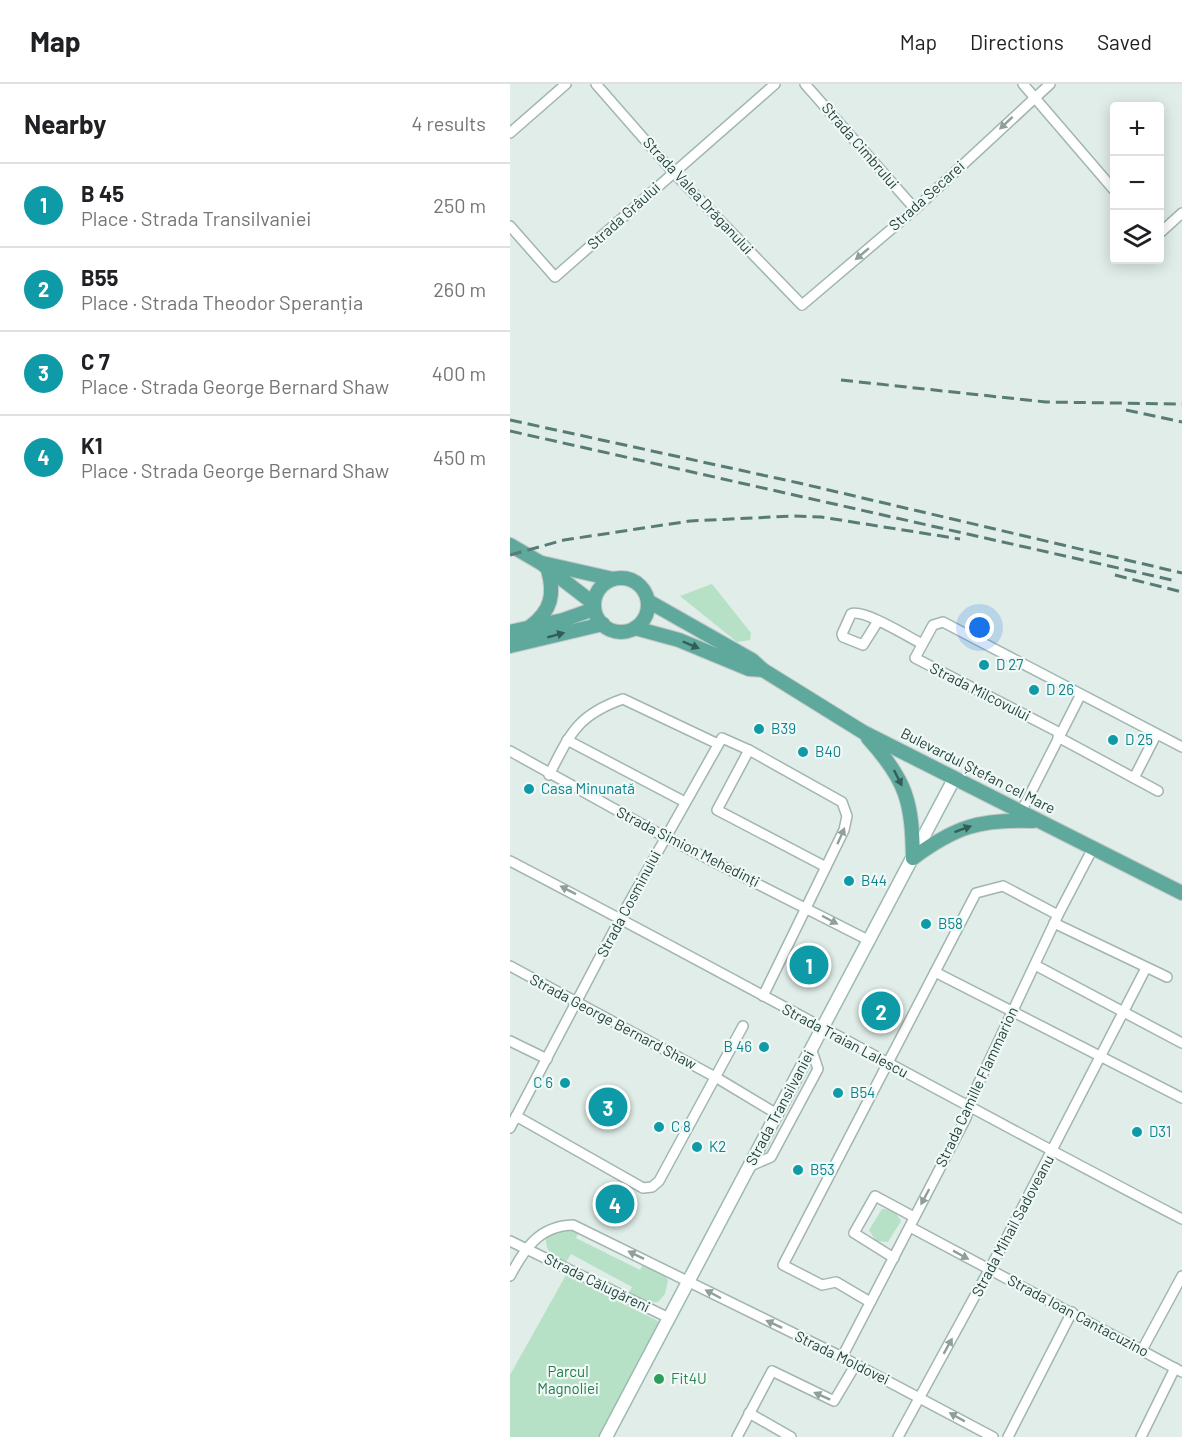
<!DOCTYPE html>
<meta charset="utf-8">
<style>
body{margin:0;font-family:Barlow,sans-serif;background:#f6f6f6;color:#202124}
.controls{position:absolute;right:18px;top:18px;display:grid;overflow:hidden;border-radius:6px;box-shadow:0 3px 15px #0003}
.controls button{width:54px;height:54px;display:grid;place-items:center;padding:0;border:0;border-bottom:2px solid #e0e0e0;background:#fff;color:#202124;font:30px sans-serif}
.you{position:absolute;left:470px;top:544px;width:21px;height:21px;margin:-15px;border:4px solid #fff;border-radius:50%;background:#1a73e8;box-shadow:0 0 0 9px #1a73e833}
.badge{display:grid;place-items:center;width:39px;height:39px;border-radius:50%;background:#845036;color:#fff;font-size:20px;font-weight:700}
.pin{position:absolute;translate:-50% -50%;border:3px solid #fff;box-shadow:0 2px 6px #0006}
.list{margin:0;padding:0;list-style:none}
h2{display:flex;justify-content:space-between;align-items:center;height:78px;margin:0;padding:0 24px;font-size:26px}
h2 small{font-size:20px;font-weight:400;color:#757577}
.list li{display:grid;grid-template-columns:39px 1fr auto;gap:18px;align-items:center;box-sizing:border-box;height:84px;padding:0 24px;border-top:2px solid #e0e0e0}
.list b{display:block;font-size:22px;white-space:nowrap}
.list p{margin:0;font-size:20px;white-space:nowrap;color:#757577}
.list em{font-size:20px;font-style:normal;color:#757577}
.icon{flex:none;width:33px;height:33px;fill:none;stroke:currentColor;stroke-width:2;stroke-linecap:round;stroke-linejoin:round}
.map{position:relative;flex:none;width:672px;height:1353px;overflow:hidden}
header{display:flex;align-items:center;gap:36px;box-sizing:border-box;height:84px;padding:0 30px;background:#fff;border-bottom:2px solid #e0e0e0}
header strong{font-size:28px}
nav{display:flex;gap:33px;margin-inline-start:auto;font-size:21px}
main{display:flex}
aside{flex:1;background:#fff}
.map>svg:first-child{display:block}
.green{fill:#b6e1c6}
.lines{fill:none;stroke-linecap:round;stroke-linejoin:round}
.street-casing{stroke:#a2b5b0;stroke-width:12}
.secondary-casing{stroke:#9dbab2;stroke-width:15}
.primary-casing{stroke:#c0c9c8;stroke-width:16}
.street{stroke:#fff;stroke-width:9}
.secondary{stroke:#fff;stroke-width:12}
.primary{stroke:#5fa89c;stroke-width:14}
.rail{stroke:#597b75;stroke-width:3;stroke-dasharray:12 6;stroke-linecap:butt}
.oneway{fill:#8e9f9c}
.oneway2{fill:#325e57}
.culture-dot{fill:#0f9aa8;stroke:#f1f9f6;stroke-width:2}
.leisure-dot{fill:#2e9e5b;stroke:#f1f9f6;stroke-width:2}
.labels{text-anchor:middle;stroke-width:4.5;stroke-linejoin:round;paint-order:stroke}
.street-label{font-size:15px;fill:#1e3f3a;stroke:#f1f9f6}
.culture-label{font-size:15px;fill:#0d838f;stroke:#f1f9f6;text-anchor:start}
.park-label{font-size:15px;fill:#247b4e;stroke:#f1f9f6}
.leisure-label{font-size:15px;fill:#27864d;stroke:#f1f9f6;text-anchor:start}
</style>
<header>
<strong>Map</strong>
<nav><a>Map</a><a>Directions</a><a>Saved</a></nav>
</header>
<main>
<aside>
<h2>Nearby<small>4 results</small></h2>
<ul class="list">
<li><span class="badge" style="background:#0f9aa8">1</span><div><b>B 45</b><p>Place · Strada Transilvaniei</p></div><em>250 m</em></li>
<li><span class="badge" style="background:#0f9aa8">2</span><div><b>B55</b><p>Place · Strada Theodor Speranția</p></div><em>260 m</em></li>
<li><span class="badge" style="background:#0f9aa8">3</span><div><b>C 7</b><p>Place · Strada George Bernard Shaw</p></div><em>400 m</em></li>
<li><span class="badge" style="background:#0f9aa8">4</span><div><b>K1</b><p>Place · Strada George Bernard Shaw</p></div><em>450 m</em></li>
</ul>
</aside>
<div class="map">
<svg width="672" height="1353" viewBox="0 0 672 1353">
<rect width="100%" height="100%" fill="#e0ede8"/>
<g class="green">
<path d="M202,500L241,549L240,556L227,558L170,512Z"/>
<path d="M372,1125L384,1126L391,1137L378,1158L366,1157L359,1146Z"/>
<path d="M57,1144L70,1146L66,1154L130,1186L134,1179L152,1188L158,1196L155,1210L148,1218L135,1219L117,1212L122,1203L61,1170L56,1178C45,1174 35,1168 36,1154Z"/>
<path d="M56,1191L150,1238L88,1353H0V1291Z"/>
</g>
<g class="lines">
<defs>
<g id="street">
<path d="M86,0L163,88L292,221L405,125L540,0"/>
<path d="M295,0L405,125"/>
<path d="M513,0L604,106"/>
<path d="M0,49L56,0"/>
<path d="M0,142L45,193L265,0"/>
<path d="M650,149L672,129"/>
<path d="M368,537L353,561L333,553L332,550L341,530C352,524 399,553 412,560"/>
<path d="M550,649L405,574L423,541L433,538L672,663"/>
<path d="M548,653L648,707"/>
<path d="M57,656L175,718"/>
<path d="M239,666L207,726L316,783"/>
<path d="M0,667L155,753L358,856"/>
<path d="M39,691C60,650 67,631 113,615L208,660"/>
<path d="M624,694L646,651"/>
<path d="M511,728L570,612"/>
<path d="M0,777C225,894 446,1018 672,1135"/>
<path d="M544,839L657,893"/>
<path d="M525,881L672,959"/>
<path d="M0,882L207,994L267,1030"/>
<path d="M425,888L672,1014"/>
<path d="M0,957L37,975"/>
<path d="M6,1032L133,1104L142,1103L149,1097L233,942"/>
<path d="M0,1044L111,833L212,654L239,666L332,718L337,732L334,746L253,912"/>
<path d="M238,1083L261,1073L308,985L301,964"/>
<path d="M400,1143L672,1288"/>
<path d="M0,1157L159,1234"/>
<path d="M384,1174L344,1149L365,1112L404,1133"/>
<path d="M0,1192C15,1164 29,1142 63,1141L332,1273L483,1353"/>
<path d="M360,1218L326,1198L312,1201L273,1181L466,809L493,802L548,831"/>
<path d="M632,1266L672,1192"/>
<path d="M332,1273L456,1034L463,1011L548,831L583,764"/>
<path d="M239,1329L281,1353"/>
<path d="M227,1353L262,1287L324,1317L346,1280"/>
<path d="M388,1353L497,1153L636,884"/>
<path d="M498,1353L562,1228"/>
<path d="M631,1353L665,1284"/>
</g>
<path id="secondary" d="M96,1353L444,695"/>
<g id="primary">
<path d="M0,461L31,479L83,519"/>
<path d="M32,479L103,495"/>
<circle cx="111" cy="521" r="27"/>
<path d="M138,517L242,576L253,586L353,648L672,809"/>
<path d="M21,542C41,527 45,510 38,486"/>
<path d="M125,544L169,556L239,585L253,586"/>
<path d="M0,548L53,536L84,525"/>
<path d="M0,562L93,540"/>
<path d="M358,654C397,697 402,718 403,774"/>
<path d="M403,774C445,743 469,735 523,737"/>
</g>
</defs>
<use href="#street" class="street-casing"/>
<use href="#secondary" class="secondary-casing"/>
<use href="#primary" class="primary-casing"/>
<use href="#street" class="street"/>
<use href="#secondary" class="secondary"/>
<use href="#primary" class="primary"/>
<g class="rail">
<path d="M331,296L536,318L672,320"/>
<path d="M616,326L672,338"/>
<path d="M0,336L289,399L672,489"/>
<path d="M0,347L666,497"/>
<path d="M0,471L54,456L180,437L283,432L311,433L450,455"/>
<path d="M605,491L672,508"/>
</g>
</g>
<defs><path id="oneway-solid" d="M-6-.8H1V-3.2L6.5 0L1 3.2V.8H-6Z" transform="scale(1.5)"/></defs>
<g class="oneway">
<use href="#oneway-solid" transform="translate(496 39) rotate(137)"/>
<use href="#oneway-solid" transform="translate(352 170) rotate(140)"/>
<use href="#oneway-solid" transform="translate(331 752) rotate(-66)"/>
<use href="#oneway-solid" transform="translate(58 806) rotate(-153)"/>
<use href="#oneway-solid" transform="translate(320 836) rotate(28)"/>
<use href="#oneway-solid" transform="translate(415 1113) rotate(118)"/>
<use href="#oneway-solid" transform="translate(126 1171) rotate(-154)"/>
<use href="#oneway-solid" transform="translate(451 1171) rotate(29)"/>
<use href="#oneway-solid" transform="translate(203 1210) rotate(-152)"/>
<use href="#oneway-solid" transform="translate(264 1240) rotate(-155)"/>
<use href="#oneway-solid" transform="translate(438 1262) rotate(-61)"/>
<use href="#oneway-solid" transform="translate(312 1312) rotate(-156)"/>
<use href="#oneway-solid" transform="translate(447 1333) rotate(-151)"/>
</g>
<g class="oneway2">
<use href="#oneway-solid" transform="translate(46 551) rotate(-15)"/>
<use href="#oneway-solid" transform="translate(181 561) rotate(23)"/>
<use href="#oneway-solid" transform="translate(388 694) rotate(63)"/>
<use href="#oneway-solid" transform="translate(453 745) rotate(-20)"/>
</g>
<g class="culture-dot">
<circle cx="474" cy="581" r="6"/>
<circle cx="524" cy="606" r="6"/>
<circle cx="249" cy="645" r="6"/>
<circle cx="603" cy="656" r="6"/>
<circle cx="293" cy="668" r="6"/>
<circle cx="19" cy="705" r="6"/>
<circle cx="339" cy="797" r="6"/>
<circle cx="416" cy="840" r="6"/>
<circle cx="254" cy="963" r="6"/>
<circle cx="55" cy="999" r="6"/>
<circle cx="328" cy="1009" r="6"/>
<circle cx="149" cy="1043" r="6"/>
<circle cx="627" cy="1048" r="6"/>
<circle cx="187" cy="1063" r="6"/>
<circle cx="288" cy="1086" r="6"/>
</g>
<circle class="leisure-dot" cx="149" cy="1295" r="6"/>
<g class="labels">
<g class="street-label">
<text transform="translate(350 62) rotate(49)" y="5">Strada Cimbrului</text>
<text transform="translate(188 112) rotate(47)" y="5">Strada Valea Drăganului</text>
<text transform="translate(417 112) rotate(-42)" y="5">Strada Secarei</text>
<text transform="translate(114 132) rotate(-42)" y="5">Strada Grâului</text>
<text transform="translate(470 608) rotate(27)" y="5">Strada Milcovului</text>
<text transform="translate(468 687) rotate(27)" y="5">Bulevardul Ștefan cel Mare</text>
<text transform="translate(178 763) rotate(27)" y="5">Strada Simion Mehedinți</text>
<text transform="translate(119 820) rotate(-62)" y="5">Strada Cosminului</text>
<text transform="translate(103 938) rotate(28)" y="5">Strada George Bernard Shaw</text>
<text transform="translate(335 957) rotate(28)" y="5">Strada Traian Lalescu</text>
<text transform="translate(467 1003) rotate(-65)" y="5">Strada Camille Flammarion</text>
<text transform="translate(270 1024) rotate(-62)" y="5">Strada Transilvaniei</text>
<text transform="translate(503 1142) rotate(-62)" y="5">Strada Mihail Sadoveanu</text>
<text transform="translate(87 1199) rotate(26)" y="5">Strada Călugăreni</text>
<text transform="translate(568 1232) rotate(28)" y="5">Strada Ioan Cantacuzino</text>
<text transform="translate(332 1274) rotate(26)" y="5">Strada Moldovei</text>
</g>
<g class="culture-label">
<text x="486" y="586">D 27</text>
<text x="536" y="611">D 26</text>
<text x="261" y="650">B39</text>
<text x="615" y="661">D 25</text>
<text x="305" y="673">B40</text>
<text x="31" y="710">Casa Minunată</text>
<text x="351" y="802">B44</text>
<text x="428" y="845">B58</text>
<text x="242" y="968" text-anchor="end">B 46</text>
<text x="43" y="1004" text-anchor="end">C 6</text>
<text x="340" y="1014">B54</text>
<text x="161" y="1048">C 8</text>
<text x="639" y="1053">D31</text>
<text x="199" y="1068">K2</text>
<text x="300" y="1091">B53</text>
</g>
<g class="park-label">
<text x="58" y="1293">Parcul<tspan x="58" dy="17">Magnoliei</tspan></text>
</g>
<g class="leisure-label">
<text x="161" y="1300">Fit4U</text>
</g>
</g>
</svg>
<div class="controls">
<button>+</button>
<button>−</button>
<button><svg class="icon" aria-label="layers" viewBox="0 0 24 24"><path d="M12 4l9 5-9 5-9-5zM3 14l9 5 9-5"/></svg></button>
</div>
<div class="you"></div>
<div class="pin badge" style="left:299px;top:881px;background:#0f9aa8">1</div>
<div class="pin badge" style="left:371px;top:927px;background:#0f9aa8">2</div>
<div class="pin badge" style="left:98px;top:1023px;background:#0f9aa8">3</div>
<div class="pin badge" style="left:105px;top:1120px;background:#0f9aa8">4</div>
</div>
</main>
